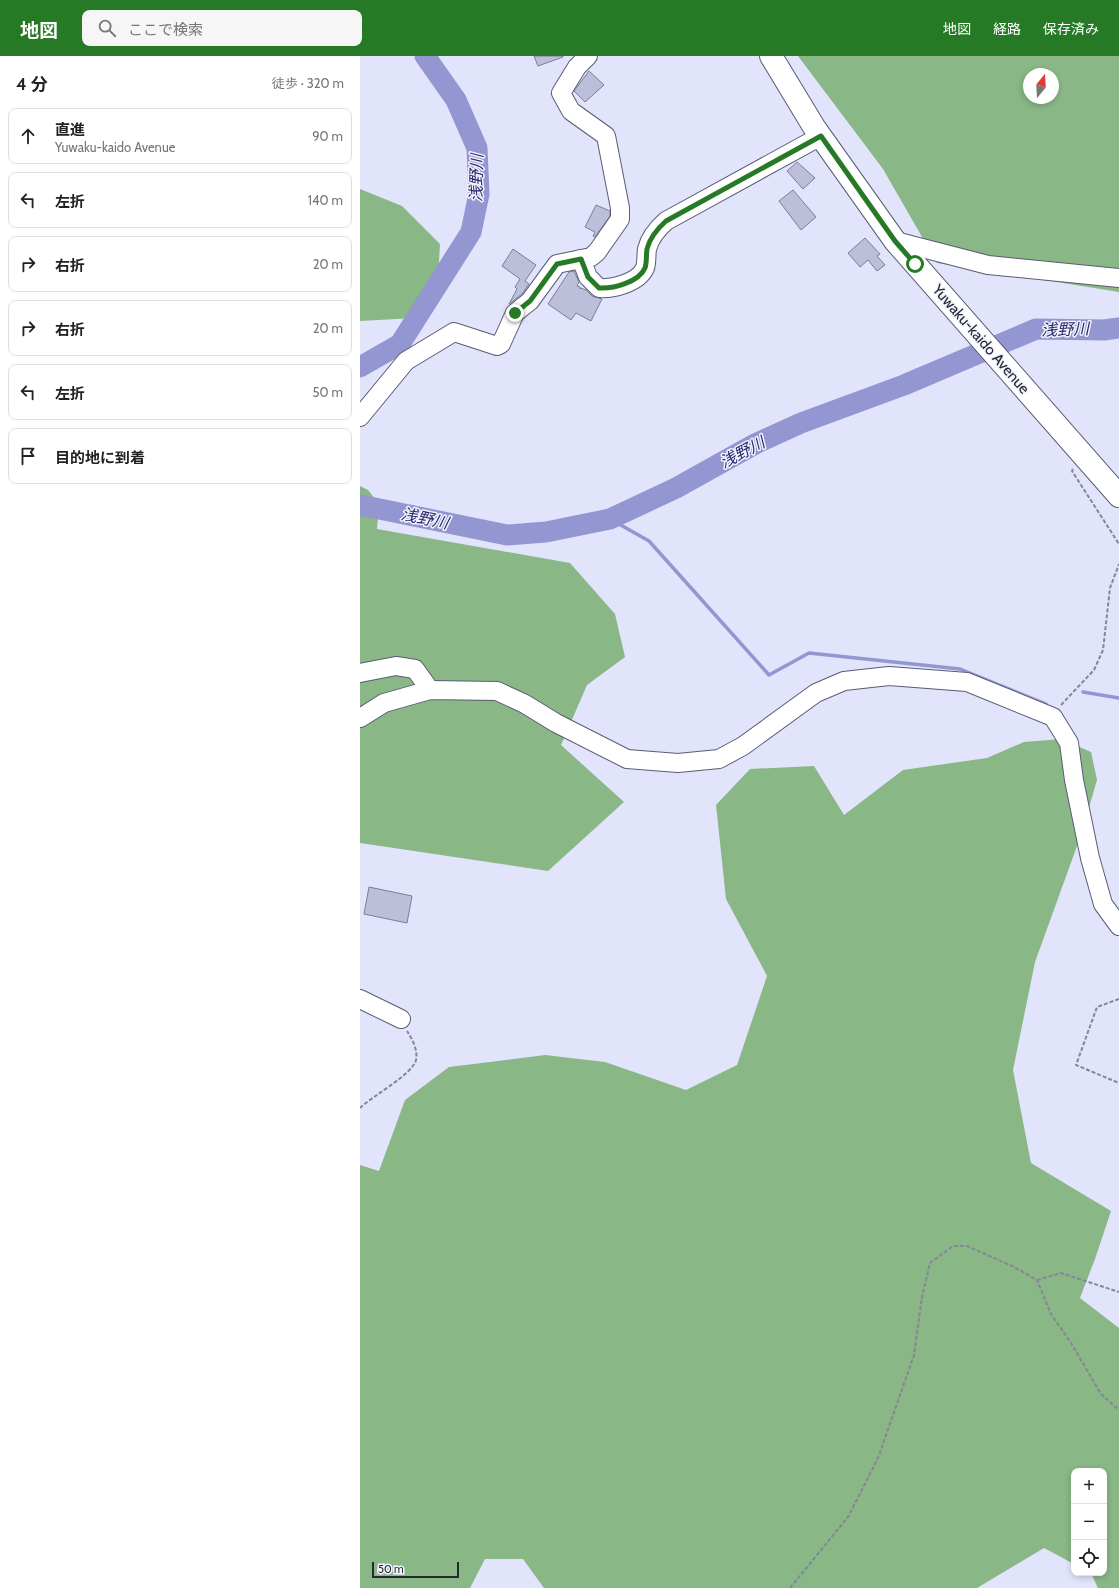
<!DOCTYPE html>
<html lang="ja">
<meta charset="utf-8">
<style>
body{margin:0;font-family:Cabin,"Noto Sans JP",sans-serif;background:#f6f6f6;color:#222}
.controls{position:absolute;right:12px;bottom:12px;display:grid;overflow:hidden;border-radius:8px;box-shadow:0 2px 6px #0003}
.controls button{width:36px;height:36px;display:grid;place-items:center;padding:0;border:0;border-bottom:1px solid #e0e0e0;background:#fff;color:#222;font:20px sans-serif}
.compass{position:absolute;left:663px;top:12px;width:36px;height:36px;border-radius:50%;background:#fff;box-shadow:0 2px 6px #0003;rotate:18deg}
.scale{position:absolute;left:12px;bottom:10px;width:87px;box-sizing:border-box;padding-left:4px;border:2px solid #262731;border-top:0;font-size:11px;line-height:14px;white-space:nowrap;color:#262731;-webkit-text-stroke:3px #f1f3fe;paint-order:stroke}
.stop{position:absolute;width:12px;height:12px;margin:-9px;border:3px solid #267a26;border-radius:50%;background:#fff}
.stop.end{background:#267a26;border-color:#fff;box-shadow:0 1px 4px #0008}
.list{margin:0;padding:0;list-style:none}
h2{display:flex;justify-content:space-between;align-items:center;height:52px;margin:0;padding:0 16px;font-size:17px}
h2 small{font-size:13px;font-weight:400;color:#767676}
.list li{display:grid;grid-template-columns:26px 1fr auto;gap:12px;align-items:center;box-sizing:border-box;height:56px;margin:0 8px 8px;padding:0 8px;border:1px solid #e0e0e0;border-radius:8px}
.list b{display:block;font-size:15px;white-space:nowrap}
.list p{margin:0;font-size:13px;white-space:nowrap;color:#767676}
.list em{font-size:13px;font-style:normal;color:#767676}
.icon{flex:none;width:22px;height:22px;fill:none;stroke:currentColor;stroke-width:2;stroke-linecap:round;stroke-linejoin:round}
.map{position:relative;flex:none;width:759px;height:1532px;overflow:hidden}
header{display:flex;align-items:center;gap:24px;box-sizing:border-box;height:56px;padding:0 20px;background:#267a26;color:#fff}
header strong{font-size:19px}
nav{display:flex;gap:22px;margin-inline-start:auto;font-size:14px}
.search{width:280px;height:36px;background:#f6f6f6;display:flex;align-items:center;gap:10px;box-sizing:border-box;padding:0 14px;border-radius:8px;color:#767676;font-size:15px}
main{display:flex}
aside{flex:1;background:#fff}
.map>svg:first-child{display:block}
.forest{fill:#89b786;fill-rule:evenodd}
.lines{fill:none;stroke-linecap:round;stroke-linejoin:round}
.stream{stroke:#9396d1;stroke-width:3.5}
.river{stroke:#9396d1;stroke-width:21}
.building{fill:#bcbeda;stroke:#7c7e98}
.minor-casing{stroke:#5a5c74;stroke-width:20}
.major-casing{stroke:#5a5c74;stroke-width:24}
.path{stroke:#858697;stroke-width:2;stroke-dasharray:4 2;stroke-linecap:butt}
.minor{stroke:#fff;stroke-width:18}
.major{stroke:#fff;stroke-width:22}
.route{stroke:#267a26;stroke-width:5}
.labels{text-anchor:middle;stroke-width:3;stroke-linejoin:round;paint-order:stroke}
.street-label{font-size:15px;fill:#262731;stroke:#f1f3fe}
.water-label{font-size:16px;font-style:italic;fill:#2d286d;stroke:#f1f3fe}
</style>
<header>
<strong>地図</strong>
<div class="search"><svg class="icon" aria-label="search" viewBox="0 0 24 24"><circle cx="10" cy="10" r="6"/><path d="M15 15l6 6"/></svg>ここで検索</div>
<nav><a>地図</a><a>経路</a><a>保存済み</a></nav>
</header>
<main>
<aside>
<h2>4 分<small>徒歩 · 320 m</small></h2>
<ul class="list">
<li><svg class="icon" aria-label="ahead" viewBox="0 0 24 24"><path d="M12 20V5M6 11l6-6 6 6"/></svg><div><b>直進</b><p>Yuwaku-kaido Avenue</p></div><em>90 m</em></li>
<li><svg class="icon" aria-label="left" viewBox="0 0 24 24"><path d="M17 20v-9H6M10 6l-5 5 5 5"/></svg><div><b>左折</b></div><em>140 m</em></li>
<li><svg class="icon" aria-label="right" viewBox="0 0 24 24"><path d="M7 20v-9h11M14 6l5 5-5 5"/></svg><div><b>右折</b></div><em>20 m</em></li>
<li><svg class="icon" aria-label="right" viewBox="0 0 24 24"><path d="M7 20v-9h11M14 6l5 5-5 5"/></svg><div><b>右折</b></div><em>20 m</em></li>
<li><svg class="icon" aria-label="left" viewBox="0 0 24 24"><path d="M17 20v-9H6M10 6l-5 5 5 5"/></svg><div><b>左折</b></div><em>50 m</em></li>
<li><svg class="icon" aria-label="arrive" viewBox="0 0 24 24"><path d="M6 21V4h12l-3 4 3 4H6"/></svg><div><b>目的地に到着</b></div></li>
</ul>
</aside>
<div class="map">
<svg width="759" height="1532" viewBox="0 0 759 1532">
<rect width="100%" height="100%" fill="#e2e4fb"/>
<g class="forest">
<path d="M438,0H759V236L577,207L523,113ZM669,18H693V42H669Z"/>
<path d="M0,133L42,150L80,188L78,223L55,262L0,265Z"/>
<path d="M0,430L8,434L19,448L17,473L210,507L255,558L265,601L227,629L201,689L264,746L188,815L0,787Z"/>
<path d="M701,683L731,696L737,724L721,779L675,906L653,1014L671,1107L751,1155L735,1203L720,1242L759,1272V1532H738L731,1517H744V1415H714V1508L684,1492L617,1532H184L163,1503H125L110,1532H0V1109L19,1115L45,1044L89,1011L185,999L245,1006L326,1034L377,1009L407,920L366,843L356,749L390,713L454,710L484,759L543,714L627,702L664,686Z"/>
</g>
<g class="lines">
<g class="stream">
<path d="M250,463L289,485L409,619L449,597L600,613L686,648"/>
<path d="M723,636L759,642"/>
</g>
<g class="river">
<path d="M0,311L40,288L111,176L119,138L117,92L96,44L65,0"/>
<path d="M0,449L147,479L186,476L250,463L316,432L395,388L441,367L544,329L676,273L744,274L759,272"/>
</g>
</g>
<g class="building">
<path d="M174,0H203V1L178,10Z"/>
<path d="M229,15L244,29L225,46L214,35Z"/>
<path d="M437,106L455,122L443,133L427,115Z"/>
<path d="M433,134L456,161L441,174L419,145Z"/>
<path d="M236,149L250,155V160L235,181L233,180L235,176L225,171Z"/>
<path d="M505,182L520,198L517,200L525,209L517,215L508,204L500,211L488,197Z"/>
<path d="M153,193L176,209L165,225L169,228L162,238L149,248L157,233L155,231L160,223L142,210Z"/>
<path d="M214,215L219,226L217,230L220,231V233L221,232L226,234L232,240L242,243L231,265L216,257L211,264L188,248L209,216Z"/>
<path d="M9,831L52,840L47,867L4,858Z"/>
</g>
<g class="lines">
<defs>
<g id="minor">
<path d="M535,185L628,209L759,222"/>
<path d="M221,203L228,221L239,232C253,233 278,227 285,212C287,206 286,199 287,193C290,181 297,173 306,165L461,80"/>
<path d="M0,361L46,305L94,276L137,290L141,288L155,257L170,245L197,208L231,201L237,196L260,163V152L246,80L211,55L201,37L217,11L228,0"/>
<path d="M0,617L36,610L55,613L70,634"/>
<path d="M0,662L24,647L70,634L137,635L165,648L196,667L267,703L318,707L359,703L383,690L456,637L484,625L529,620L607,626L693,661L709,687L714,724L730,802L743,848L759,870"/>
<path d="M0,943L41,963"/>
</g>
<path id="major" d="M411,0L454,71L535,185L759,440"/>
</defs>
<use href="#minor" class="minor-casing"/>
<use href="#major" class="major-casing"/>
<g class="path">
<path d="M713,413L712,415L759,488"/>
<path d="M701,649L734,614L743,594L750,532L759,508"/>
<path d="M759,943L737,951L716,1009L759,1027"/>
<path d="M0,1052C12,1040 52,1019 56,1004C58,993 52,983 47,975"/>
<path d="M677,1224L701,1217L759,1236"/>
<path d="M430,1532L488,1461L518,1402L554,1299L562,1241L570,1207L593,1190H607L652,1210L677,1224L691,1258L711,1287L741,1338L759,1354"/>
</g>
<use href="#minor" class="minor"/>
<use href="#major" class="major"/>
</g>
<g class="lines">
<path class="route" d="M155,257L170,245L197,208L221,203L228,221L239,232C253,233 279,226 285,212C287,206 286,199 287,193C290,181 297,173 306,165L461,80L535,185L555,208"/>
</g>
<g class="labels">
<g class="street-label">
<text transform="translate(621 283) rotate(49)" y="5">Yuwaku-kaido Avenue</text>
</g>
<g class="water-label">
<text transform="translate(116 122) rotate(-89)" y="6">浅野川</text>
<text transform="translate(705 273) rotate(-2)" y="6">浅野川</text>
<text transform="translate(382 396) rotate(-28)" y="6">浅野川</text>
<text transform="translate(65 462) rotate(12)" y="6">浅野川</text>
</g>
</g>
</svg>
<div class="controls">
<button>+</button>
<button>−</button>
<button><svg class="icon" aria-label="locate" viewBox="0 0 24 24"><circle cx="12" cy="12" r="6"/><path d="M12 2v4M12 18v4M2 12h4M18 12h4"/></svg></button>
</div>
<svg class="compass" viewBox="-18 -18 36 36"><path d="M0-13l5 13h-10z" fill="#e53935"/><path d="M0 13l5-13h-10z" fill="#767676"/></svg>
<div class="scale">50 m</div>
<div class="stop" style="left:555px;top:208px"></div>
<div class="stop end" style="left:155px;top:257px"></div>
</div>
</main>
